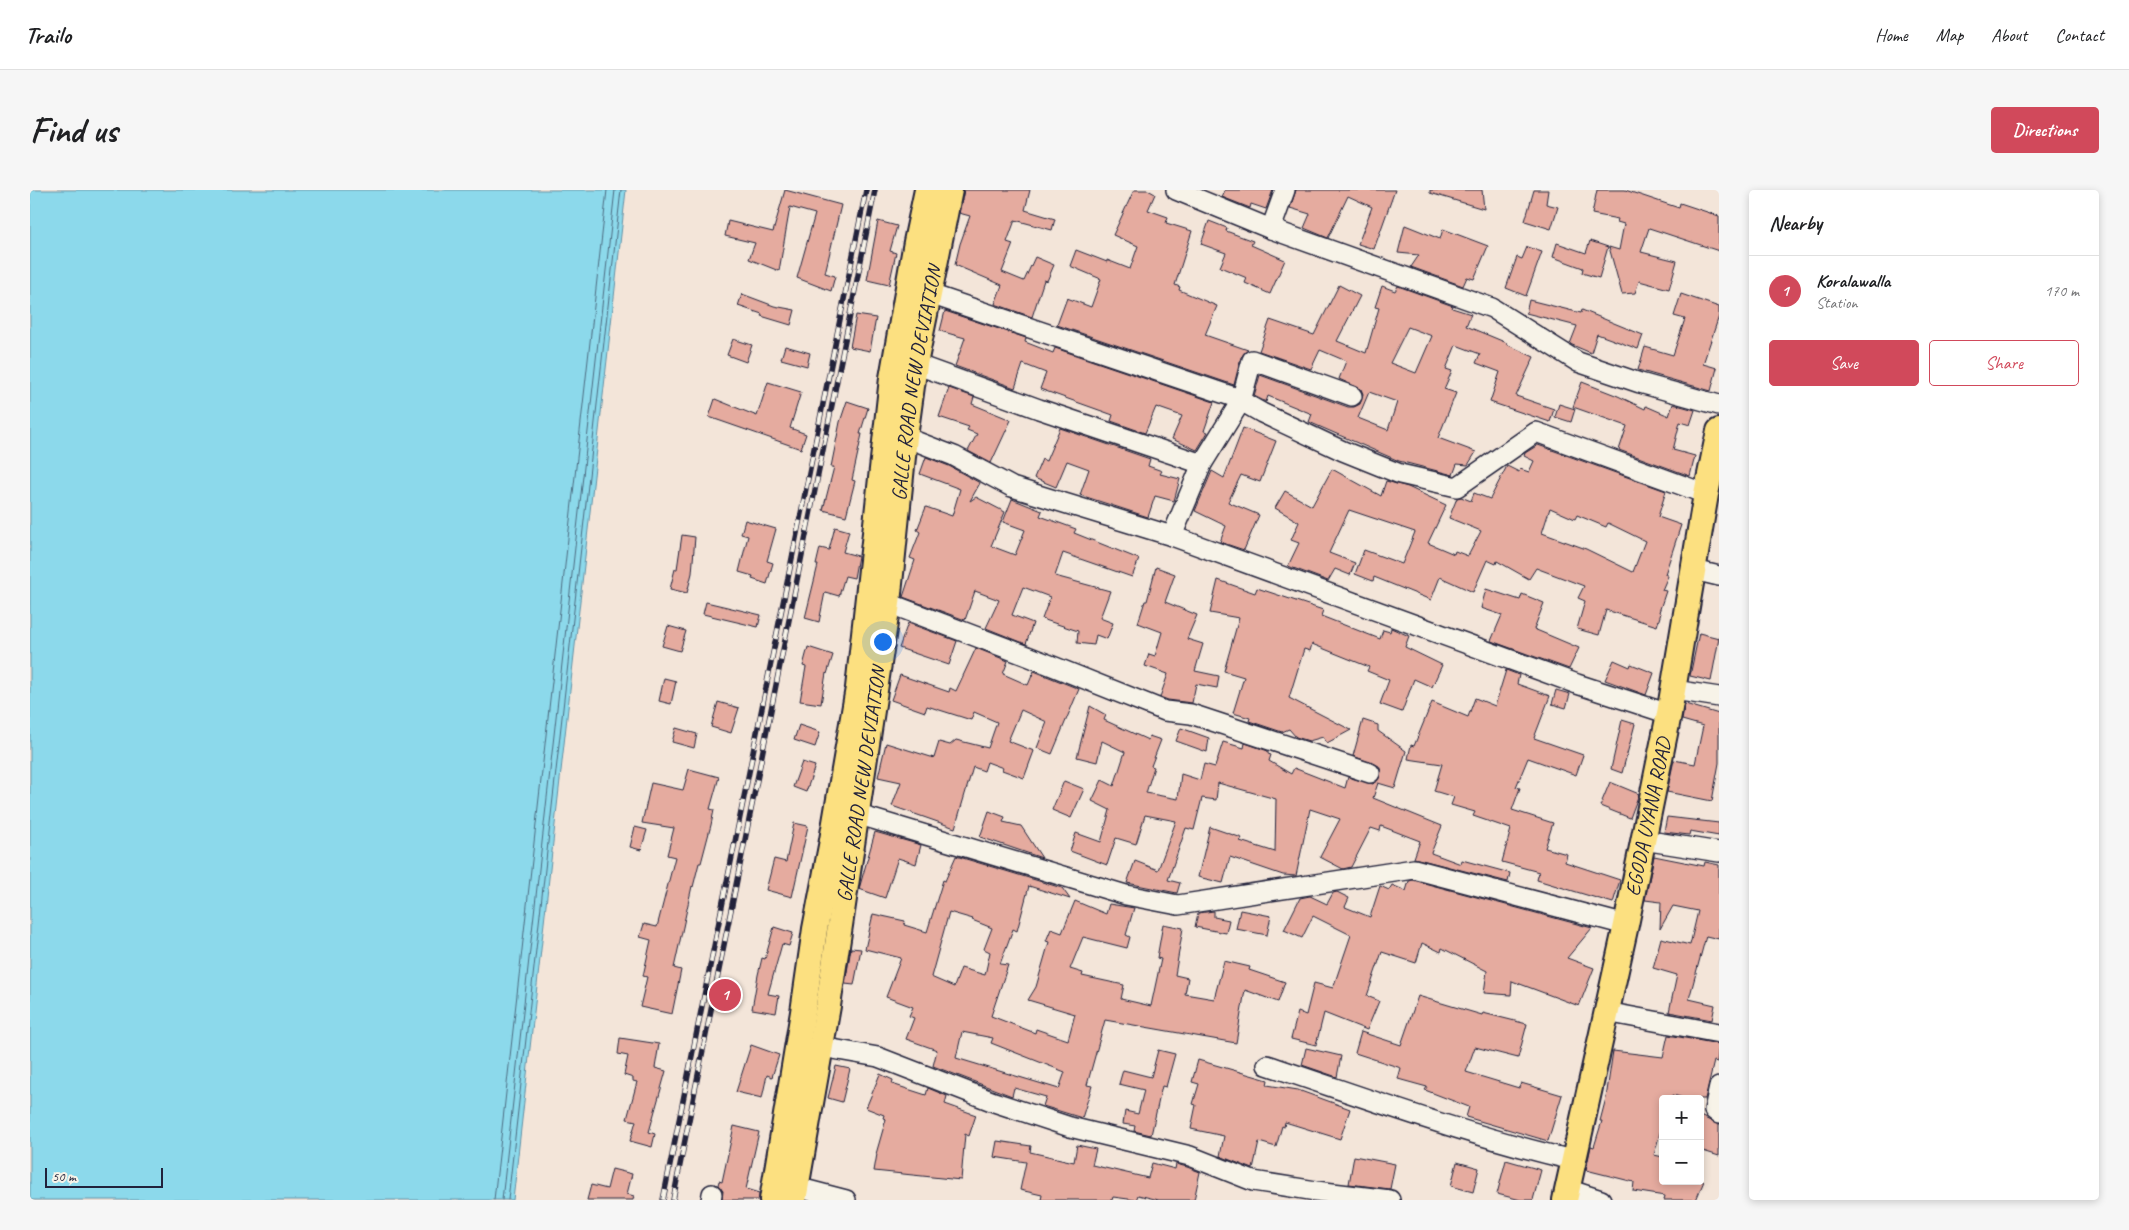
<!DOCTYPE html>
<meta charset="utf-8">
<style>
body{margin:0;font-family:Caveat,sans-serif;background:#f6f6f6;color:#202124}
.controls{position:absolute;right:15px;bottom:15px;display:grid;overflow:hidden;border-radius:5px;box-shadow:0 2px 8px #0003}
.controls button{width:45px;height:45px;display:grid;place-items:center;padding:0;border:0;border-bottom:1px solid #e0e0e0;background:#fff;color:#202124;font:25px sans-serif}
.scale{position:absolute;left:15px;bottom:12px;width:118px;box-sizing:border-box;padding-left:5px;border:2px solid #22223b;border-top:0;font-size:14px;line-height:18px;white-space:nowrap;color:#22223b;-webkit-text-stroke:4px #f7f3e8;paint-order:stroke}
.you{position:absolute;left:852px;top:451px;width:18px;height:18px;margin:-12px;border:4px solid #fff;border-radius:50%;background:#1a73e8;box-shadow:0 0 0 8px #1a73e833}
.badge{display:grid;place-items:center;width:32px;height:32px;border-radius:50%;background:#d1495b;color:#fff;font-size:16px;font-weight:700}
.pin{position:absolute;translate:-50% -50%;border:2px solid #fff;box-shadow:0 1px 5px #0006}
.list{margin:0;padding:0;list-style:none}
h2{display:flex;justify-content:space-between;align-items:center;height:65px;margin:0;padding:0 20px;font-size:21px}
h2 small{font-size:16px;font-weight:400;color:#757577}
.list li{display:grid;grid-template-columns:32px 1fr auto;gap:15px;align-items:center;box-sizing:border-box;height:70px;padding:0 20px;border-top:1px solid #e0e0e0}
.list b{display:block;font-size:19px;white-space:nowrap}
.list p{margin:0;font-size:16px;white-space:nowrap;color:#757577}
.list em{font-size:16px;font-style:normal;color:#757577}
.actions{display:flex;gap:10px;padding:15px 20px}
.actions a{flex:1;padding:11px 0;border:1px solid #d1495b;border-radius:5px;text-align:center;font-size:18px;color:#d1495b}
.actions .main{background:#d1495b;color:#fff}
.map{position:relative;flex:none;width:1689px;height:1010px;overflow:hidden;border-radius:5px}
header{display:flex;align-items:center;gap:30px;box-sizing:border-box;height:70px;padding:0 25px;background:#fff;border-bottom:1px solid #e0e0e0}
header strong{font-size:24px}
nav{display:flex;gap:28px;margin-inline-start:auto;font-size:18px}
.intro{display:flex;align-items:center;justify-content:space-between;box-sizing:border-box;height:120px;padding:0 30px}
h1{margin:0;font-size:35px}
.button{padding:12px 22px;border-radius:5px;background:#d1495b;color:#fff;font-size:18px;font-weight:700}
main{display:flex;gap:30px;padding:0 30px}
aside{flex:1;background:#fff;border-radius:5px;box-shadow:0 2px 8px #0003}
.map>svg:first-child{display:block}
.water{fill:#8cd9eb;stroke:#6290a5}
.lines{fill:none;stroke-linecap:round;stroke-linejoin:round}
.shore{stroke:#4c6b81;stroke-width:1}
.building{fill:#e5ab9f;stroke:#22223b;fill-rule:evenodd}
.minor-casing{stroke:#22223b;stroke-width:22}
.major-casing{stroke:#22223b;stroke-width:28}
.minor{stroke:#f7f3e8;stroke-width:19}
.major{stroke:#fce080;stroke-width:24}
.rail-casing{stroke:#22223b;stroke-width:5.5}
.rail{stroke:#f7f3e8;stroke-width:4;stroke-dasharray:11;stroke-linecap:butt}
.labels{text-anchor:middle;stroke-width:4;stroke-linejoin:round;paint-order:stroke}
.street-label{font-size:21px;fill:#22223b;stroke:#f7f3e8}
</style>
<header>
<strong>Trailo</strong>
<nav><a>Home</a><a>Map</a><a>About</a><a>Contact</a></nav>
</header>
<div class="intro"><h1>Find us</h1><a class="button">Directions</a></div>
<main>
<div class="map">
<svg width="1689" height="1010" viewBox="0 0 1689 1010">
<rect width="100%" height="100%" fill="#f3e5d9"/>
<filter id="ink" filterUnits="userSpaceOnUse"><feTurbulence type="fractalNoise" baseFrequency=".02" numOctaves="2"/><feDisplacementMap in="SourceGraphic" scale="10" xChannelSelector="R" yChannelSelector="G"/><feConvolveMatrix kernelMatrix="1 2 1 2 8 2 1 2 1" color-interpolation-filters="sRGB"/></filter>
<g filter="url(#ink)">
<path class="water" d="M0,0H596L483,1010H0Z"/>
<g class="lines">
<g class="shore">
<path d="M464,1010L577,0"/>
<path d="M472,1010L585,0"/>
<path d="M478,1010L591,0"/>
</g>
</g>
<g class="building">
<path d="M755,0L811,15L795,83L805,86L801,101L767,88L785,24L760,17L749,81L719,69L725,53L695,46L698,31L743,42Z"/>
<path d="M934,0H1000L995,20L1025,29L1022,40L985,30L977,52L983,54L972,82L994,91L1005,67L1024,75L1017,91L1014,90L1002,127L965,114L972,95L925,75L930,54L940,26L929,23Z"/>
<path d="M1104,0H1118L1125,4L1118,20L1138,27L1136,33L1162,41L1145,95L1150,97L1149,100L1187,116L1175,145L1218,160L1211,167L1204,195L1027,135L1037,108L1061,117L1071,89L1040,76L1046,60L1077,72V70L1100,79L1108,56L1083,45Z"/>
<path d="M1195,0H1243L1236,19L1221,14L1220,18L1192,7Z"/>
<path d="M1266,0H1365L1344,59L1328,54L1342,17L1318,6L1298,48L1274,38L1280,24L1260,18Z"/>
<path d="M1400,0H1452L1454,19L1400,3Z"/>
<path d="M1504,0H1518L1516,14L1528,17L1521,39L1495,31Z"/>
<path d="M1567,0H1595L1649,18L1650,13L1689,26V61L1619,38L1611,62L1647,71L1639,99L1609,91L1605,103L1592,104L1579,57L1589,60L1594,34L1587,32L1588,29L1562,24Z"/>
<path d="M848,31L867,36L860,61L866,63L859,95L837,90Z"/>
<path d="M1179,31L1197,38L1196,41L1223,51L1221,55L1255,70L1240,104L1215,93L1217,88L1190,77L1196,63L1171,54Z"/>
<path d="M1375,35L1410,49L1413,39L1458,56L1444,89L1437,87L1433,96L1381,77L1389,65L1368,63Z"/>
<path d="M1560,51L1578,57L1569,88L1552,83L1553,78L1523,67L1527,53L1556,63Z"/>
<path d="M1497,57L1512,62L1496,106L1476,98L1487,67L1492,69Z"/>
<path d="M1309,95L1330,106L1307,151L1336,163L1349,118L1345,117L1352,96L1365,101L1368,96L1423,116L1422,118L1441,124L1436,136L1477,153L1476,154L1504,167L1486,206L1524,219L1520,232L1460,212L1470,182L1446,173L1450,164L1426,155L1416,179L1422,181L1414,199L1426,203L1408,248L1446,262L1438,275L1427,274L1423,285L1369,271L1279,232L1282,224L1238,206L1236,212L1224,206L1230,185L1318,217H1324L1330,214L1333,204L1331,199L1309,189L1316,171L1290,160L1281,179L1229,161L1240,130L1284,145ZM1378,137L1402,146L1386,183L1360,173ZM1339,202L1367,212L1358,240L1328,228Z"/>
<path d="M712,104L744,116L765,120L761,135L731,126L732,124L708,116Z"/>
<path d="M1651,104L1689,117V126L1673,174L1687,178L1681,201L1608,180L1615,157L1643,165L1655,129L1644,126Z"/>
<path d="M1499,110L1551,123L1552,120L1613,145L1608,159L1567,144L1561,163L1540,154L1547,136L1496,123Z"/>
<path d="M915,121L996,148L995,152L1023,163L1025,158L1184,212L1174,241L1178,242L1167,260L1142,249L1152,226L1126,217L1115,243L1081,231L1083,225L1010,199L1016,183L993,174L985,198L925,176L935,148L910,141Z"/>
<path d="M826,125L846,128L840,161L820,157Z"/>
<path d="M703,149L722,155L716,172L697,165Z"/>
<path d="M755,156L780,163L777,176L751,169Z"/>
<path d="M738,192L771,202L760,238L776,244L771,259L679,227L685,209L727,226Z"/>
<path d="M1552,192L1588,206L1615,219L1616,216L1639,226L1643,214L1665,220L1660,235L1650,232L1643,260L1665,266L1660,286L1589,260L1597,236L1543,217Z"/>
<path d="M919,198L944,207L942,214L981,230L961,273L938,261L947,244L937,240L939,237L909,227Z"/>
<path d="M817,211L838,218L830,244H832L822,290L825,291L816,326L793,320L804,277H801L810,232Z"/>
<path d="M1529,214L1545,219L1541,232L1525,227Z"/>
<path d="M1030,238L1120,269L1118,276L1132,281L1130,284L1150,289L1144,311L1125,306L1118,327L1050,305L1059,279L1037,271L1026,297L1004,288L1012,269L1016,271Z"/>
<path d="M1213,238L1246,251L1230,292L1211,285L1198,312L1229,325L1214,360L1190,352L1196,336L1165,321L1182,281L1194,288Z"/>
<path d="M1508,255L1636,301L1628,327L1651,335L1635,384L1638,386L1632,400L1636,401L1629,422L1631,423L1627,436L1576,420L1569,445L1547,439L1555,411L1548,408L1554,396L1506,378L1499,389L1467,371L1466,374L1457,370L1443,402L1410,387L1401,410L1344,387L1343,391L1325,384L1334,360L1372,374L1385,342L1319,320L1299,363L1325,373L1320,385L1305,379L1298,391L1258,376L1269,353L1261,350L1269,332L1245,318L1255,301L1282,316L1302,279L1351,306L1356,291L1378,297L1416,315L1398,353L1424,364L1425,361L1438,366L1451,341L1419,328L1427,308L1431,307L1441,311L1444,303L1460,309L1477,276L1489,282L1490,279L1499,282L1504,271L1494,266L1495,263ZM1520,318L1545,329L1547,325L1576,337L1578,333L1615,351L1603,382L1556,359L1512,343Z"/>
<path d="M896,267L919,276L950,293L940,311L946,307L975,322L961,356L985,365L995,340L973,332L982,309L1012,321L1010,326L1046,339L1044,343L1109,369L1102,387L1033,363L1025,386L1080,401L1070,428L1083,433L1077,449L1066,445L1064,455L1047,453L1048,441L1012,429L1020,407L993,397L982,425L1003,433L996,454L956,438L969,410L945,401L935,430L873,407L885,370L880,368L890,342L887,340L896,317L922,326L930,299L890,284Z"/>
<path d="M715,330L746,339L737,371L743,373L737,394L722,389L723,386L709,382L718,346L711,344Z"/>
<path d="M805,337L819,341L813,362L828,366L824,388L815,386L809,406L795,402L789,432L775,428L788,375H786L790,358L799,360Z"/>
<path d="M652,345L665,347L662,383L657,403L640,399L645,379H647Z"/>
<path d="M1126,377L1145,384L1135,412L1167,425L1157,449L1173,454L1165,481L1189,486L1187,498L1166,494L1162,513L1138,510L1130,507L1138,484L1115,476L1119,464L1125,466L1132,442L1108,433L1115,411H1117Z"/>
<path d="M1188,390L1225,403L1227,398L1293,420L1291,426L1350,449L1353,440L1360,442L1361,438L1379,446L1375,457L1412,475L1402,497L1384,489L1372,522L1350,514L1359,490L1337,481L1339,477L1282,454L1280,461L1274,459L1259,508L1321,540L1297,553L1293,547L1279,551L1266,547L1259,539L1252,542L1219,531L1220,528L1203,523L1214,487L1194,481L1209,428L1180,423Z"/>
<path d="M1456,399L1490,410L1492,404L1514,413L1504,439L1549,458L1539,479L1461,451L1472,425L1451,418Z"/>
<path d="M676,412L731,425L728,437L673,424Z"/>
<path d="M878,433L927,451L919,475L869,458Z"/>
<path d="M638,436L656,441L650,461L632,456Z"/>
<path d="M1669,443L1689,448L1681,491L1660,486Z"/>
<path d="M778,457L803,465L797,484L796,483L791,514L770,511L776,477L773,476Z"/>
<path d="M946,458L978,471L973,484L998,495L1004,481L1049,499L1022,564L1007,558L1017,532L991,520L978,551L1004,561L994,588L972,580L973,578L957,572L954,581L943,577L925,638L862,616L871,592L848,587L856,553L904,568L909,552L920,555L926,550L958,558L967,532L944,522L941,530L897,516L895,522L861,510L870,485L919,502L920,498L926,501Z"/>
<path d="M1584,470L1600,477L1601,474L1624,483L1616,505L1575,490Z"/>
<path d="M1476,480L1489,485L1487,494L1520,506L1504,548L1553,565L1546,585L1498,568L1486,597L1490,598L1482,620L1523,633L1515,658L1537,664L1535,672L1590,690L1583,713L1507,690L1509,682L1472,672L1481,639L1443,626L1445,622L1421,615L1424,607L1404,601L1412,574L1378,569L1381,555L1384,556L1402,512L1438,527L1445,508L1465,516Z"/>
<path d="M634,488L646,491L641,514L629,511Z"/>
<path d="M1526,500L1540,504L1536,518L1522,514Z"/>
<path d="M688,512L709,518L701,543L681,537Z"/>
<path d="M1655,514L1689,524V573L1682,611L1637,602L1644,570L1665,574L1673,536L1652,530Z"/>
<path d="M1060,516L1076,525L1074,530L1118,550L1119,546L1131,550L1121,576L1124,577L1116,603L1148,609L1151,584L1170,590L1174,574L1185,577L1193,552L1214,558L1215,553L1238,561V564L1241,565L1239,571L1261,584L1264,578L1315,598L1318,587L1343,594L1350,587L1351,581L1349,576L1323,566L1333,530L1348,535V541L1376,561L1365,598L1348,593L1343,608L1412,636L1401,663L1431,674L1432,670L1480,683L1478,692L1384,668L1390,651L1351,636L1350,641L1341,638L1321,677L1313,679L1290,667L1310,629L1280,619L1266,686L1253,685L1200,667L1193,693L1168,687L1180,637L1212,648L1210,651L1245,662L1246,609L1188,593L1186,610L1172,608L1164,640L1156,638L1138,690L1150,693L1147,703L1097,693L1105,671L1128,680L1146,631L1115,625L1106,654L1086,648L1077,675L1040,661L1046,643L1071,652L1080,620L1062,611L1072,590L1084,596L1095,562L1072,551L1067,572L1047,567Z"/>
<path d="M1592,530L1605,534L1592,583L1581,579Z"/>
<path d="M769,535L790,542L785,557L764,550Z"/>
<path d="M646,538L667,544L664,558L642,552Z"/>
<path d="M1151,538L1179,548L1177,562L1146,551Z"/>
<path d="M772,572L785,576L776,602L763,597Z"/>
<path d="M659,579L689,587L680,619L684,620L681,635L671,673H669L663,697L662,696L644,778L651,780L642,824L610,817L617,787L613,786L621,750L610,747L614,734L627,737L645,667L637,665L644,638L612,633L621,593L653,600Z"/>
<path d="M1034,591L1054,599L1041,628L1022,620Z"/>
<path d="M1580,592L1609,604L1600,628L1570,616Z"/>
<path d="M959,621L975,627L973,632L991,636L1012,668L950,647Z"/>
<path d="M1637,627L1689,633V646L1660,641L1659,645L1634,642Z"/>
<path d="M764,633L778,636L762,707L736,700L744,669L756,672Z"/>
<path d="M605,637L617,640L611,660L600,657Z"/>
<path d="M845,642L891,655L886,674L868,668L855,708L829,699Z"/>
<path d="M926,666L1032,698L1040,709L999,696L987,741L983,739L970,774L978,775L961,826L1005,843L1006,839L1038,850L1045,824L998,810L1006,797L1019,752L1016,751L1021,739L1032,743L1045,711L1076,724L1079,714L1104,718L1096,745L1100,747L1097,758L1053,747L1040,779L1053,783L1052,786L1094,795L1091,809L1121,816L1131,769L1127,768L1133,734L1153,738L1145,785L1158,788L1155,804L1184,809L1194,771L1220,777L1219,780L1255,792L1248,812L1215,800L1206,853L1075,830L1057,895L1062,896L1052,928L1013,916L1016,907L984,898L982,906L903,876L907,860L876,849L884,828L879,826L883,817L856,807L871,768L835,759L843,724L875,731L874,735L897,742L913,690L915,691ZM919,722L943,729L942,730L962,738L954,759L960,762L955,785L931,778L924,797L901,787ZM932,842L963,848L961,853L1035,882L1029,899L926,868Z"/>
<path d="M1624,666L1674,676L1675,672L1689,675V749L1676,746L1659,809L1685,815L1682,830L1639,822L1647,785L1623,778L1631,748L1660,755L1668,721L1643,716L1630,739L1631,712L1615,710Z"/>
<path d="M1383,690L1562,738L1537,768L1564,778L1549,816L1482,791L1481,805L1454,803L1457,781L1412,758L1411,762L1392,753L1386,773L1352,762L1337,806L1349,811L1337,840L1294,823L1286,855L1261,849L1268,822L1276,825L1284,793L1303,798L1321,745L1283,726L1272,748L1254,740L1270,708L1280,706L1297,714L1303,703L1307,702L1319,708L1315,717L1340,727L1350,696L1359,700L1362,695L1376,701L1379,691Z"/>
<path d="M1210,720L1241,726L1237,745L1206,739Z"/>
<path d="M1184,721V727L1199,730L1196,743L1165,737L1168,723Z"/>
<path d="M744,737L763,743L759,756L752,754L738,804L749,806L746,823L722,819L728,785L732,768L735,769Z"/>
<path d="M821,758L831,759L824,795L815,794Z"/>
<path d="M1388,806L1452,825L1453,823L1497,834L1488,868L1445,857L1436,882L1489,898L1491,893L1532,905L1518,951L1436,927L1439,917L1395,900L1397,897L1368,889L1371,878L1325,863L1331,842L1371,855Z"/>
<path d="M1638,845L1689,854L1687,872L1684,871L1675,909H1657L1643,905L1642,909H1633V932L1624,965L1633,967V991H1674L1666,1010H1634L1635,1006L1603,1001L1604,992L1556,980L1561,956L1564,957L1572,931H1570L1576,908L1583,861L1633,867Z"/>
<path d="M590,848L629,854L625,878L636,881L619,942L625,944L622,957L600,951L606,931L597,929L607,892L603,891V888L594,885L598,866L588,864Z"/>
<path d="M721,855L749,865L742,887L737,885L732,908L706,902Z"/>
<path d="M1276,858L1311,866L1307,887L1272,875Z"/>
<path d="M1128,860L1145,864L1136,897L1132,896L1121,945L1104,941L1105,936L1093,934L1095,921L1108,924L1114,900L1089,894L1093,880L1121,887Z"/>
<path d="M1168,870L1238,890L1237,895L1268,900L1320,919L1310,949L1255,932L1254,937L1252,936L1246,957L1229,952L1223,979L1190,966L1194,946L1161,939L1166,915L1163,914L1169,894L1162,892Z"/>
<path d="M806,876L820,879L812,912L798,908Z"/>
<path d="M850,884L863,890L862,894L896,905L898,898L917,906L915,914L946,925L939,946L935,944L931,990L844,981L847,964H846L856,929L853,928L854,925L836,918Z"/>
<path d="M1670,926L1689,935V966L1670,960Z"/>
<path d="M704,936L729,942L716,999L729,1003V1010H692L693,1001L688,995L689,991L692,992Z"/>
<path d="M967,951L1001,956L1000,962L1044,972L1047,955L1066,959L1062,975L1118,988L1122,973L1145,979L1146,974L1157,977L1170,982L1164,1010H1129L1108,1005L1106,1010L1083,1007L1082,1010H1011L1012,1005L990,1000L996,972L964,967Z"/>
<path d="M1324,966L1365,974L1360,999L1319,994Z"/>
<path d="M1476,970L1511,980L1503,1010H1491L1467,1004Z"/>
<path d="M1427,972L1449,978L1443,1002L1421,996Z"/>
<path d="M582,979L602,984L597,1004L604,1006L603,1010H557L561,995L577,999Z"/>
</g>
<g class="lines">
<defs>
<g id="minor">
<path d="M1146,0L1241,39L1462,118L1548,172L1610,193L1689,215"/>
<path d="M1241,39L1255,0"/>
<path d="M900,104L1204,207L1232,223L1313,261L1370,284L1427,297L1506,242L1676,304"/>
<path d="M885,174L1009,219L1172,274"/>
<path d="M875,247L924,266L982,297L1142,346L1547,494L1639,524"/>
<path d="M1142,346L1172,274L1211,211L1222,170L1322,206"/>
<path d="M1664,380L1689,386"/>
<path d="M858,413L1000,467L1135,521L1161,524L1340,583"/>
<path d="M1644,500L1689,507"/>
<path d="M826,624L1096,705L1148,715L1384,679L1596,735"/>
<path d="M1613,650L1689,662"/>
<path d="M1576,822L1689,843"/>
<path d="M791,857L848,867L964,912L1040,937L1160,966L1223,991L1286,1001L1360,1010"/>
<path d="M1237,875C1339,909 1439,946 1543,970"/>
<path d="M1689,897L1684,920L1689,924"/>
<path d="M766,997L816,1010"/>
<path d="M1537,999L1571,1010"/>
<path d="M681,1010L682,1004"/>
</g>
<g id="major">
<path d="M742,1010L773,822L785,739L801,656L828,498L862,188L886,52L897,0"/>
<path id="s1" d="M764,1010L798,816L858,413L875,247L885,174L920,0"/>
<path id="s2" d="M1535,1010L1596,735L1639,524L1676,304L1689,241"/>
</g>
</defs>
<use href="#minor" class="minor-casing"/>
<use href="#major" class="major-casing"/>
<use href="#minor" class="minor"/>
<use href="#major" class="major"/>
<defs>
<g id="rail">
<path d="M633,1010L836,0"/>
<path d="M643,1010L845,0"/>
</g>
</defs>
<use href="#rail" class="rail-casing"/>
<use href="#rail" class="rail"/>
</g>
</g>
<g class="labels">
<g class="street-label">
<text dy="7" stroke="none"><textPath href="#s1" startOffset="826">GALLE ROAD NEW DEVIATION</textPath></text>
<text dy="7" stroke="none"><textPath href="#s1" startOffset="421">GALLE ROAD NEW DEVIATION</textPath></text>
<text dy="7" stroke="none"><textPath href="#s2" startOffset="392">EGODA UYANA ROAD</textPath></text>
</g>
</g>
</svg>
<div class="controls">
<button>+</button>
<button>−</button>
</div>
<div class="scale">50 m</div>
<div class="you"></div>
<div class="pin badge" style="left:695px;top:805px">1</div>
</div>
<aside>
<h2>Nearby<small></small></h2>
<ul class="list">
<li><span class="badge">1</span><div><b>Koralawalla</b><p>Station</p></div><em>170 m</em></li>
</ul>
<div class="actions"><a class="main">Save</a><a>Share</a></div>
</aside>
</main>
